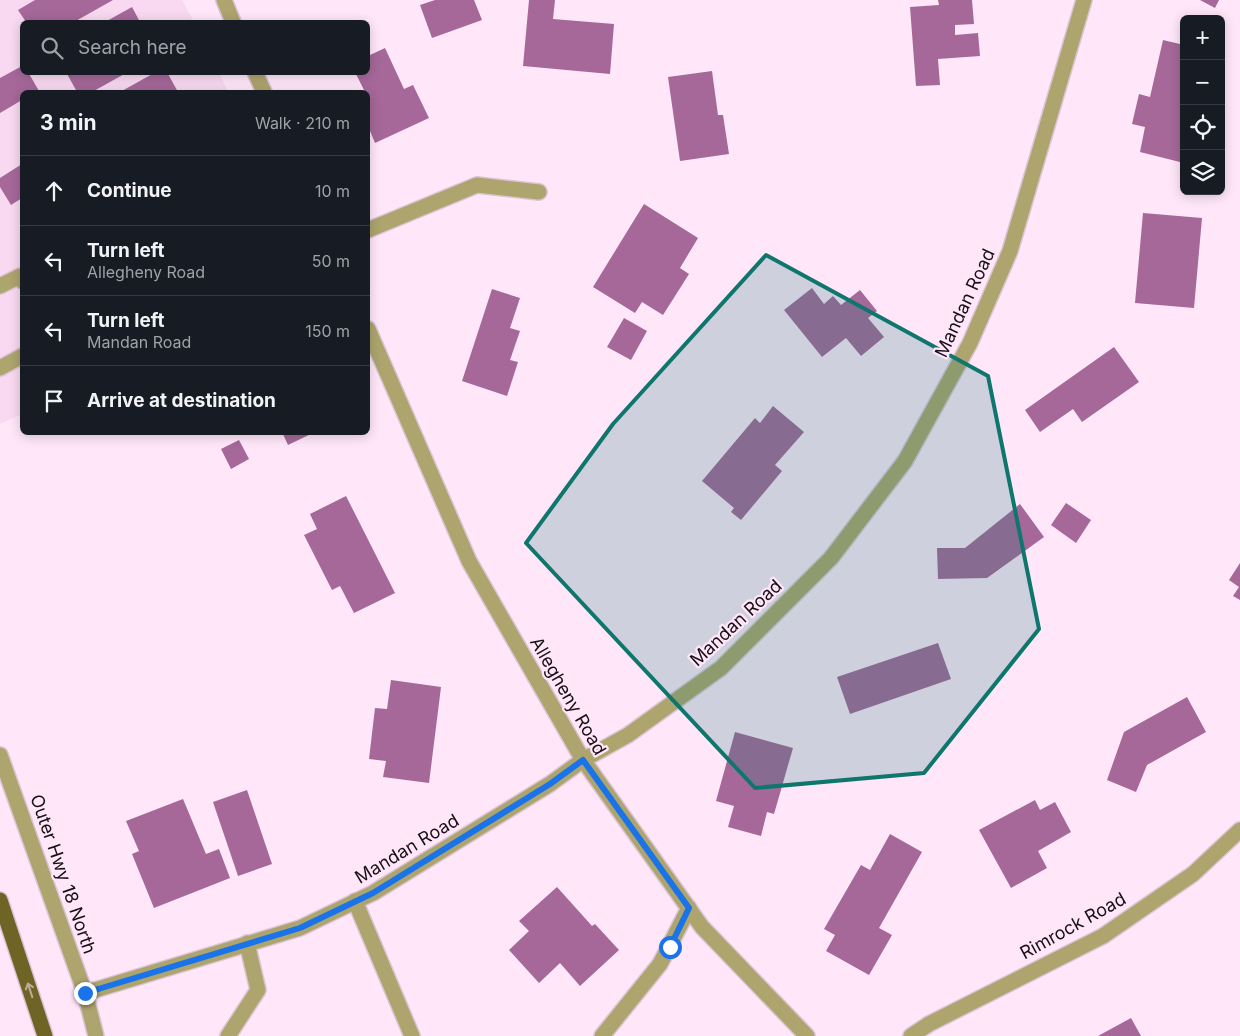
<!DOCTYPE html>
<meta charset="utf-8">
<style>
body{margin:0;font-family:Inter,sans-serif;background:#20242c;color:#f1f3f6}
.controls{position:absolute;right:15px;top:15px;display:grid;overflow:hidden;border-radius:8px;box-shadow:0 2px 12px #0003}
.controls button{width:45px;height:45px;display:grid;place-items:center;padding:0;border:0;border-bottom:1px solid #363941;background:#171b24;color:#f1f3f6;font:25px sans-serif}
.stop{position:absolute;width:15px;height:15px;margin:-11px;border:4px solid #1a73e8;border-radius:50%;background:#fff}
.stop.end{background:#1a73e8;border-color:#fff;box-shadow:0 1px 5px #0008}
.list{margin:0;padding:0;list-style:none}
h2{display:flex;justify-content:space-between;align-items:center;height:65px;margin:0;padding:0 20px;font-size:21px}
h2 small{font-size:16px;font-weight:400;color:#9ea1a6}
.list li{display:grid;grid-template-columns:32px 1fr auto;gap:15px;align-items:center;box-sizing:border-box;height:70px;padding:0 20px;border-top:1px solid #363941}
.list b{display:block;font-size:19px;white-space:nowrap}
.list p{margin:0;font-size:16px;white-space:nowrap;color:#9ea1a6}
.list em{font-size:16px;font-style:normal;color:#9ea1a6}
.icon{flex:none;width:28px;height:28px;fill:none;stroke:currentColor;stroke-width:2;stroke-linecap:round;stroke-linejoin:round}
.map{position:relative;flex:none;width:1240px;height:1036px;overflow:hidden}
.search{position:absolute;background:#171b24;box-shadow:0 2px 12px #0003;left:20px;top:20px;width:350px;height:55px;display:flex;align-items:center;gap:12px;box-sizing:border-box;padding:0 18px;border-radius:8px;color:#9ea1a6;font-size:19px}
.panel{position:absolute;background:#171b24;box-shadow:0 2px 12px #0003;left:20px;top:90px;width:350px;height:345px;border-radius:8px}
.map>svg:first-child{display:block}
.built{fill:#f8d9f1}
.building{fill:#a56899}
.lines{fill:none;stroke-linecap:round;stroke-linejoin:round}
.minor-casing{stroke:#dac5d5;stroke-width:18}
.major-casing{stroke:#dac5d5;stroke-width:18}
.minor{stroke:#ada46e;stroke-width:15}
.major{stroke:#6e6426;stroke-width:15}
.oneway{stroke:#beac9a}
.route{stroke:#1a73e8;stroke-width:6}
.marked{fill:#0f766e;fill-opacity:0.2;stroke:#0f766e;stroke-width:4;stroke-linejoin:round}
.labels{text-anchor:middle;stroke-width:4.5;stroke-linejoin:round;paint-order:stroke}
.street-label{font-size:18px;fill:#181017;stroke:#ffe7f9}
</style>
<div class="map">
<svg width="1240" height="1036" viewBox="0 0 1240 1036">
<rect width="100%" height="100%" fill="#ffe7f9"/>
<path class="built" d="M0,0H182L194,22H22V72L219,73L228,92H22V414L0,424Z"/>
<g class="building">
<path d="M35,0H113L74,22H26L18,10Z"/>
<path d="M435,0H474L482,20L432,38L420,5Z"/>
<path d="M529,0H555L553,19L614,24L610,74L523,66Z"/>
<path d="M938,0H972L974,24L955,25V35L978,33L980,56L938,59L940,85L916,86L910,7L939,5Z"/>
<path d="M1200,0H1219L1215,8Z"/>
<path d="M132,7L140,22H105Z"/>
<path d="M1163,40L1184,45V163L1140,152L1145,127L1132,124L1139,94L1150,97Z"/>
<path d="M385,48L404,89L413,85L429,118L375,143L368,126V92H365L355,72H368V56Z"/>
<path d="M22,66V72H28L39,91L22,92V100L0,113V78Z"/>
<path d="M712,71L718,115H723L729,154L680,161L668,77Z"/>
<path d="M66,72H128L92,92H77Z"/>
<path d="M156,72H167L178,92H120Z"/>
<path d="M22,164V198L11,205L0,187V178Z"/>
<path d="M644,204L698,238L680,268L689,274L663,315L642,302L635,313L593,287Z"/>
<path d="M1143,213L1202,218L1194,308L1135,303Z"/>
<path d="M812,288L824,304L833,296L841,305L860,290L877,311L868,318L884,337L861,356L846,338L822,357L784,310Z"/>
<path d="M492,289L520,298L510,328L520,331L510,360L518,362L507,396L462,381Z"/>
<path d="M624,318L647,331L631,360L607,347Z"/>
<path d="M1114,347L1139,382L1082,422L1073,409L1040,432L1025,410Z"/>
<path d="M773,406L804,432L775,465L782,471L741,520L731,512L734,508L702,481L755,418L760,423Z"/>
<path d="M282,432H315L288,445Z"/>
<path d="M239,440L249,459L231,469L221,449Z"/>
<path d="M346,496L395,593L354,613L340,586L332,590L304,535L317,529L310,514Z"/>
<path d="M1066,503L1091,520L1076,543L1051,525Z"/>
<path d="M1020,504L1044,537L987,578L938,579L937,548H965Z"/>
<path d="M1240,563V600L1233,596L1239,587L1229,580Z"/>
<path d="M938,643L951,679L850,714L837,677Z"/>
<path d="M391,680L441,687L429,783L383,777L386,761L369,759L375,708L387,709Z"/>
<path d="M1187,697L1206,732L1147,765L1136,792L1107,780L1124,732Z"/>
<path d="M735,732L793,748L774,814L767,812L761,836L728,827L734,806L716,801Z"/>
<path d="M247,790L272,864L238,876L213,802Z"/>
<path d="M183,799L206,854L219,849L230,878L154,908L132,854L139,851L126,821Z"/>
<path d="M1035,800L1040,810L1055,802L1071,832L1038,851L1047,868L1011,888L979,830Z"/>
<path d="M890,834L922,852L879,928L892,935L869,975L826,951L835,935L824,929L861,865L870,870Z"/>
<path d="M557,887L592,926L595,924L619,950L580,986L560,963L539,983L509,950L529,931L519,921Z"/>
<path d="M1131,1018L1141,1036H1098Z"/>
</g>
<g class="lines">
<defs>
<g id="minor">
<path d="M224,0L233,22"/>
<path d="M255,72L264,92"/>
<path d="M368,230L477,185L539,192"/>
<path d="M0,286L20,276L22,281"/>
<path d="M368,329L469,561L583,760L702,927L807,1036"/>
<path d="M0,368L22,356"/>
<path d="M0,755L85,993L96,1036"/>
<path d="M355,901L412,1036"/>
<path d="M85,993L300,928L373,893L550,784L583,760L628,735L721,668L831,558L905,461L970,343L1010,251L1084,0"/>
<path d="M228,1036L258,990L247,943"/>
<path d="M602,1036L660,964L689,908"/>
<path d="M911,1036L929,1024L1103,936L1193,874L1240,830"/>
</g>
<path id="major" d="M0,900L45,1036"/>
</defs>
<use href="#minor" class="minor-casing"/>
<use href="#major" class="major-casing"/>
<use href="#minor" class="minor"/>
<use href="#major" class="major"/>
</g>
<defs><path id="oneway-shaft" d="M-6 0H5M1.5-3L5.5 0L1.5 3" fill="none" stroke-width="1.6" stroke-linecap="round" stroke-linejoin="round" transform="scale(1.25)"/></defs>
<use class="oneway" href="#oneway-shaft" transform="translate(30 990) rotate(-108)"/>
<g class="lines">
<path class="route" d="M85,993L300,928L373,893L550,784L583,760L689,908L670,947"/>
</g>
<path class="marked" d="M766,255L988,376L1039,629L924,773L755,788L526,543L613,424Z"/>
<g class="labels">
<g class="street-label">
<text transform="translate(965 303) rotate(-65)" y="6">Mandan Road</text>
<text transform="translate(736 623) rotate(-43)" y="6">Mandan Road</text>
<text transform="translate(568 696) rotate(60)" y="6">Allegheny Road</text>
<text transform="translate(407 849) rotate(-31)" y="6">Mandan Road</text>
<text transform="translate(63 874) rotate(71)" y="6">Outer Hwy 18 North</text>
<text transform="translate(1073 926) rotate(-29)" y="6">Rimrock Road</text>
</g>
</g>
</svg>
<div class="controls">
<button>+</button>
<button>−</button>
<button><svg class="icon" aria-label="locate" viewBox="0 0 24 24"><circle cx="12" cy="12" r="6"/><path d="M12 2v4M12 18v4M2 12h4M18 12h4"/></svg></button>
<button><svg class="icon" aria-label="layers" viewBox="0 0 24 24"><path d="M12 4l9 5-9 5-9-5zM3 14l9 5 9-5"/></svg></button>
</div>
<div class="stop" style="left:670px;top:947px"></div>
<div class="stop end" style="left:85px;top:993px"></div>
<div class="search"><svg class="icon" aria-label="search" viewBox="0 0 24 24"><circle cx="10" cy="10" r="6"/><path d="M15 15l6 6"/></svg>Search here</div>
<section class="panel">
<h2>3 min<small>Walk · 210 m</small></h2>
<ul class="list">
<li><svg class="icon" aria-label="ahead" viewBox="0 0 24 24"><path d="M12 20V5M6 11l6-6 6 6"/></svg><div><b>Continue</b></div><em>10 m</em></li>
<li><svg class="icon" aria-label="left" viewBox="0 0 24 24"><path d="M17 20v-9H6M10 6l-5 5 5 5"/></svg><div><b>Turn left</b><p>Allegheny Road</p></div><em>50 m</em></li>
<li><svg class="icon" aria-label="left" viewBox="0 0 24 24"><path d="M17 20v-9H6M10 6l-5 5 5 5"/></svg><div><b>Turn left</b><p>Mandan Road</p></div><em>150 m</em></li>
<li><svg class="icon" aria-label="arrive" viewBox="0 0 24 24"><path d="M6 21V4h12l-3 4 3 4H6"/></svg><div><b>Arrive at destination</b></div></li>
</ul>
</section>
</div>
